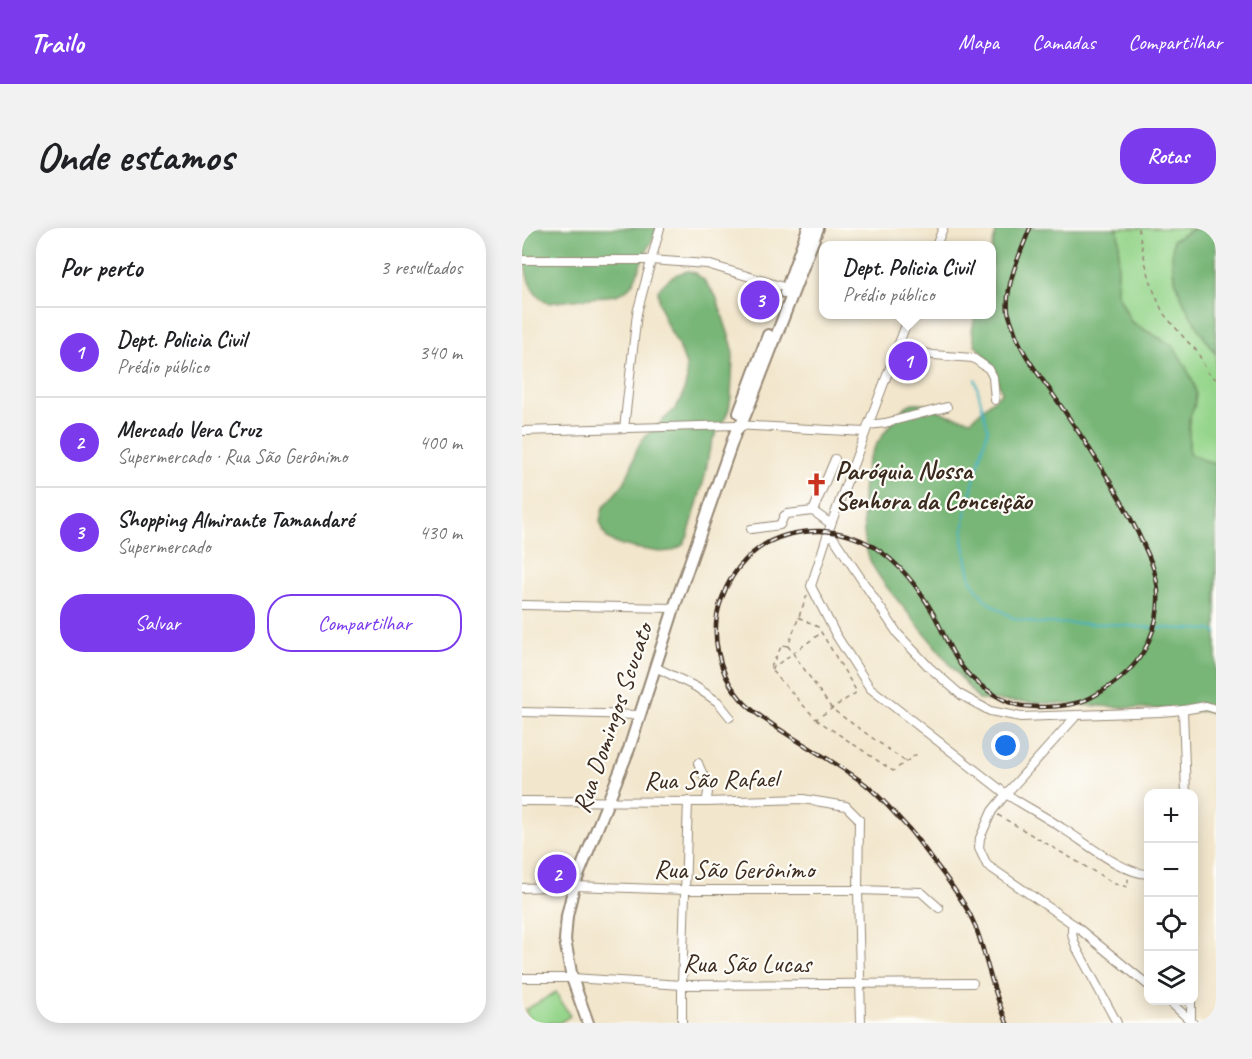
<!DOCTYPE html>
<html lang="pt">
<meta charset="utf-8">
<style>
body{margin:0;font-family:Caveat,sans-serif;background:#f2f2f2;color:#202124}
.controls{position:absolute;right:18px;bottom:18px;display:grid;overflow:hidden;border-radius:12px;box-shadow:0 3px 15px #0003}
.controls button{width:54px;height:54px;display:grid;place-items:center;padding:0;border:0;border-bottom:2px solid #e0e0e0;background:#fff;color:#202124;font:30px sans-serif}
.you{position:absolute;left:484px;top:518px;width:21px;height:21px;margin:-15px;border:4px solid #fff;border-radius:50%;background:#1a73e8;box-shadow:0 0 0 9px #1a73e833}
.badge{display:grid;place-items:center;width:39px;height:39px;border-radius:50%;background:#7c3aed;color:#fff;font-size:20px;font-weight:700}
.pin{position:absolute;translate:-50% -50%;border:3px solid #fff;box-shadow:0 2px 6px #0006}
.popup{position:absolute;left:297px;top:13px;width:177px;height:78px;box-sizing:border-box;display:grid;place-content:center;border-radius:12px;background:#fff;filter:drop-shadow(0 2px 4px #0005);font-size:20px;white-space:nowrap;color:#757577}
.popup b{font-size:22px;color:#202124}
.popup::after{content:'';position:absolute;left:50%;top:100%;margin-left:-12px;border:12px solid transparent;border-top-color:#fff}
.list{margin:0;padding:0;list-style:none}
h2{display:flex;justify-content:space-between;align-items:center;height:78px;margin:0;padding:0 24px;font-size:26px}
h2 small{font-size:20px;font-weight:400;color:#757577}
.list li{display:grid;grid-template-columns:39px 1fr auto;gap:18px;align-items:center;box-sizing:border-box;height:90px;padding:0 24px;border-top:2px solid #e0e0e0}
.list b{display:block;font-size:22px;white-space:nowrap}
.list p{margin:0;font-size:20px;white-space:nowrap;color:#757577}
.list em{font-size:20px;font-style:normal;color:#757577}
.actions{display:flex;gap:12px;padding:18px 24px}
.actions a{flex:1;padding:14px 0;border:2px solid #7c3aed;border-radius:24px;text-align:center;font-size:21px;color:#7c3aed}
.actions .main{background:#7c3aed;color:#fff}
.icon{flex:none;width:33px;height:33px;fill:none;stroke:currentColor;stroke-width:2;stroke-linecap:round;stroke-linejoin:round}
.map{position:relative;flex:none;width:694px;height:795px;overflow:hidden;border-radius:24px}
header{display:flex;align-items:center;gap:36px;box-sizing:border-box;height:84px;padding:0 30px;background:#7c3aed;color:#fff}
header strong{font-size:28px}
nav{display:flex;gap:33px;margin-inline-start:auto;font-size:21px}
.intro{display:flex;align-items:center;justify-content:space-between;box-sizing:border-box;height:144px;padding:0 36px}
h1{margin:0;font-size:42px}
.button{padding:15px 27px;border-radius:24px;background:#7c3aed;color:#fff;font-size:21px;font-weight:700}
main{display:flex;gap:36px;padding:0 36px}
aside{flex:1;background:#fff;border-radius:24px;box-shadow:0 3px 15px #0003}
.map>svg:first-child{display:block}
.green{fill:#95d58b;stroke:#688054;stroke-width:1.5}
.forest{fill:#78b677;stroke:#5a704a;stroke-width:1.5}
.lines{fill:none;stroke-linecap:round;stroke-linejoin:round}
.stream{stroke:#46b3c2;stroke-width:2}
.minor-casing{stroke:#968875;stroke-width:10}
.major-casing{stroke:#968875;stroke-width:14}
.path{stroke:#968875;stroke-width:1.5;stroke-dasharray:4.5 4.5;stroke-linecap:butt}
.minor{stroke:#fff;stroke-width:8}
.major{stroke:#fff;stroke-width:10}
.rail-casing{stroke:#3b2a1e;stroke-width:4.5}
.rail{stroke:#fdfcf7;stroke-width:2;stroke-dasharray:7;stroke-linecap:butt}
.labels{text-anchor:middle;stroke-width:4.5;stroke-linejoin:round;paint-order:stroke}
.poi-label{font-size:26px;font-weight:bold;fill:#3b2a1e;stroke:#fdfcf7;text-anchor:start}
.street-label{font-size:26px;fill:#3b2a1e;stroke:#fdfcf7}
</style>
<header>
<strong>Trailo</strong>
<nav><a>Mapa</a><a>Camadas</a><a>Compartilhar</a></nav>
</header>
<div class="intro"><h1>Onde estamos</h1><a class="button">Rotas</a></div>
<main>
<aside>
<h2>Por perto<small>3 resultados</small></h2>
<ul class="list">
<li><span class="badge">1</span><div><b>Dept. Policia Civil</b><p>Prédio público</p></div><em>340 m</em></li>
<li><span class="badge">2</span><div><b>Mercado Vera Cruz</b><p>Supermercado · Rua São Gerônimo</p></div><em>400 m</em></li>
<li><span class="badge">3</span><div><b>Shopping Almirante Tamandaré</b><p>Supermercado</p></div><em>430 m</em></li>
</ul>
<div class="actions"><a class="main">Salvar</a><a>Compartilhar</a></div>
</aside>
<div class="map">
<svg width="694" height="795" viewBox="0 0 694 795">
<rect width="100%" height="100%" fill="#fdfcf7"/>
<filter id="ink" filterUnits="userSpaceOnUse"><feTurbulence type="fractalNoise" baseFrequency=".0167" numOctaves="2"/><feDisplacementMap in="SourceGraphic" scale="12" xChannelSelector="R" yChannelSelector="G"/><feConvolveMatrix kernelMatrix="1 2 1 2 8 2 1 2 1" color-interpolation-filters="sRGB"/></filter>
<filter id="wash" filterUnits="userSpaceOnUse"><feTurbulence type="fractalNoise" baseFrequency=".008" numOctaves="4" result="noise"/><feDisplacementMap in="SourceGraphic" scale="24" xChannelSelector="R" yChannelSelector="G"/><feGaussianBlur stdDeviation="1.35" result="paint"/><feColorMatrix in="noise" values="0 0 0 0 0 0 0 0 0 0 0 0 0 0 0 0 0 1.4 0 .05"/><feComposite in="paint" operator="in"/></filter>
<g filter="url(#wash)">
<rect width="100%" height="100%" fill="#f2e6cc"/>
<g class="green">
<path d="M596,0H674L651,12V44L655,57L680,106L694,126V237L667,226V191L672,179L651,118L609,94L595,64L597,16Z"/>
<path d="M34,764L48,788L37,795H10L3,782Z"/>
</g>
<g class="forest">
<path d="M1,0H136C132,11 125,20 121,30C113,48 115,59 94,67L26,75C0,63 3,30 1,0Z"/>
<path d="M475,0H596L597,16L595,64L609,94L651,118L662,135L672,156L674,166L672,179L667,191V226L694,237V484L457,472L364,358C357,348 349,338 346,327C340,307 339,255 345,235C349,222 358,211 366,200C372,192 379,180 388,176C401,171 415,183 427,187C434,189 442,190 449,192L480,164L468,134L453,117L450,103L453,87L470,86V19Z"/>
<path d="M674,0H694V126C677,103 658,74 652,46C649,35 650,23 651,12Z"/>
<path d="M166,43L173,45L182,52L194,68L210,117L211,129L209,168L207,181L203,190L191,211L187,224L183,248L166,308L161,317L150,323L138,324L112,320L93,315L85,310L82,305L78,293L81,280L102,255L109,240L114,223L120,212L153,181L160,170L165,151L164,137L157,119L142,91L137,74L136,62C146,51 151,46 166,43Z"/>
</g>
<g class="lines">
<path class="stream" d="M453,151L466,201L443,286L441,312L449,353L464,373L491,390L513,395L587,396L617,399L689,402L694,405"/>
</g>
</g>
<g filter="url(#ink)">
<g class="lines">
<defs>
<g id="minor">
<path d="M414,18L421,0"/>
<path d="M0,32H128L185,36L268,61"/>
<path d="M388,86L309,296L289,358L314,407L348,460L484,566C503,578 522,588 540,600C563,614 601,646 626,646"/>
<path d="M376,117L411,127L451,130L467,141L471,149L473,172"/>
<path d="M346,197L363,195L425,179"/>
<path d="M102,201L115,85L138,0"/>
<path d="M0,203L214,197L343,204"/>
<path d="M309,296L291,283L313,231"/>
<path d="M229,301L258,297L262,288L265,286L291,283"/>
<path d="M307,303L376,406L407,439L439,467L468,483L499,489L639,484L661,482L684,478L694,481"/>
<path d="M0,377L152,380"/>
<path d="M133,439L174,459L196,474L208,489"/>
<path d="M661,482L664,566"/>
<path d="M0,484L118,487"/>
<path d="M555,487L484,566L470,583L458,610L457,620L465,637L551,696L626,757"/>
<path d="M176,535C181,551 190,555 184,574"/>
<path d="M0,573L184,574L281,571L324,578L337,591L336,662L339,795"/>
<path d="M0,660L52,658L163,662H336L399,664L417,680"/>
<path d="M551,696C548,705 552,713 555,721L595,795"/>
<path d="M0,750H50L160,757L451,755"/>
<path d="M646,772L671,795"/>
<path d="M669,772V795"/>
<path d="M160,795V757L166,573"/>
</g>
<g id="major">
<path d="M263,65L286,0"/>
<path d="M217,185L246,107"/>
<path d="M66,795L50,750L43,712L45,688L52,658L107,521L152,380L214,203L219,197L229,173L296,0"/>
</g>
</defs>
<use href="#minor" class="minor-casing"/>
<use href="#major" class="major-casing"/>
<g class="path">
<path d="M616,0L624,37L631,61L641,85L664,112L675,123L686,145L694,151"/>
<path d="M285,367L266,418L310,481L384,534"/>
<path d="M266,418L260,417L248,441L294,491L335,464L296,399L276,389"/>
<path d="M249,441L299,405"/>
<path d="M294,491L371,543L395,526"/>
<path d="M476,587L593,656L606,659V651L604,648"/>
</g>
<use href="#minor" class="minor"/>
<use href="#major" class="major"/>
<defs>
<path id="rail" d="M485,795C478,778 472,761 467,743C462,726 458,707 450,691C444,677 434,664 425,651C412,634 400,617 387,601C373,586 359,569 343,556C316,536 285,519 257,501C242,491 226,481 215,466C205,454 199,439 196,424C192,405 193,388 200,370C210,341 234,315 265,307C332,290 379,329 411,385C422,405 430,429 446,446C456,457 477,471 492,476C499,479 507,478 515,479C533,479 552,478 568,470C593,457 618,437 628,410C634,396 637,380 636,364C635,343 625,324 616,305C592,256 561,210 530,165C515,144 498,123 491,98C489,93 487,88 486,83C483,56 499,24 508,0"/>
</defs>
<use href="#rail" class="rail-casing"/>
<use href="#rail" class="rail"/>
</g>
</g>
<defs>
<symbol id="church-bare" viewBox="-9 -9 18 18"><path d="M-1.2-6h2.4v3.5h3.3v2.4h-3.3V6h-2.4V-.1h-3.3v-2.4h3.3Z" fill="#c8321e" stroke="#fdfcf7" stroke-width="2.5" paint-order="stroke"/></symbol>
</defs>
<g fill-rule="evenodd">
<use href="#church-bare" x="278" y="240" width="33" height="33"/>
</g>
<g class="labels">
<g class="poi-label">
<text x="313" y="251">Paróquia Nossa<tspan x="313" dy="30">Senhora da Conceição</tspan></text>
</g>
<g class="street-label">
<text transform="translate(90 490) rotate(-71)" y="9">Rua Domingos Scucato</text>
<text transform="translate(189 551) rotate(-1)" y="9">Rua São Rafael</text>
<text x="212" y="650">Rua São Gerônimo</text>
<text x="225" y="744">Rua São Lucas</text>
</g>
</g>
</svg>
<div class="controls">
<button>+</button>
<button>−</button>
<button><svg class="icon" aria-label="locate" viewBox="0 0 24 24"><circle cx="12" cy="12" r="6"/><path d="M12 2v4M12 18v4M2 12h4M18 12h4"/></svg></button>
<button><svg class="icon" aria-label="layers" viewBox="0 0 24 24"><path d="M12 4l9 5-9 5-9-5zM3 14l9 5 9-5"/></svg></button>
</div>
<div class="you"></div>
<div class="pin badge" style="left:386px;top:133px">1</div>
<div class="popup"><b>Dept. Policia Civil</b>Prédio público</div>
<div class="pin badge" style="left:35px;top:646px">2</div>
<div class="pin badge" style="left:238px;top:72px">3</div>
</div>
</main>
